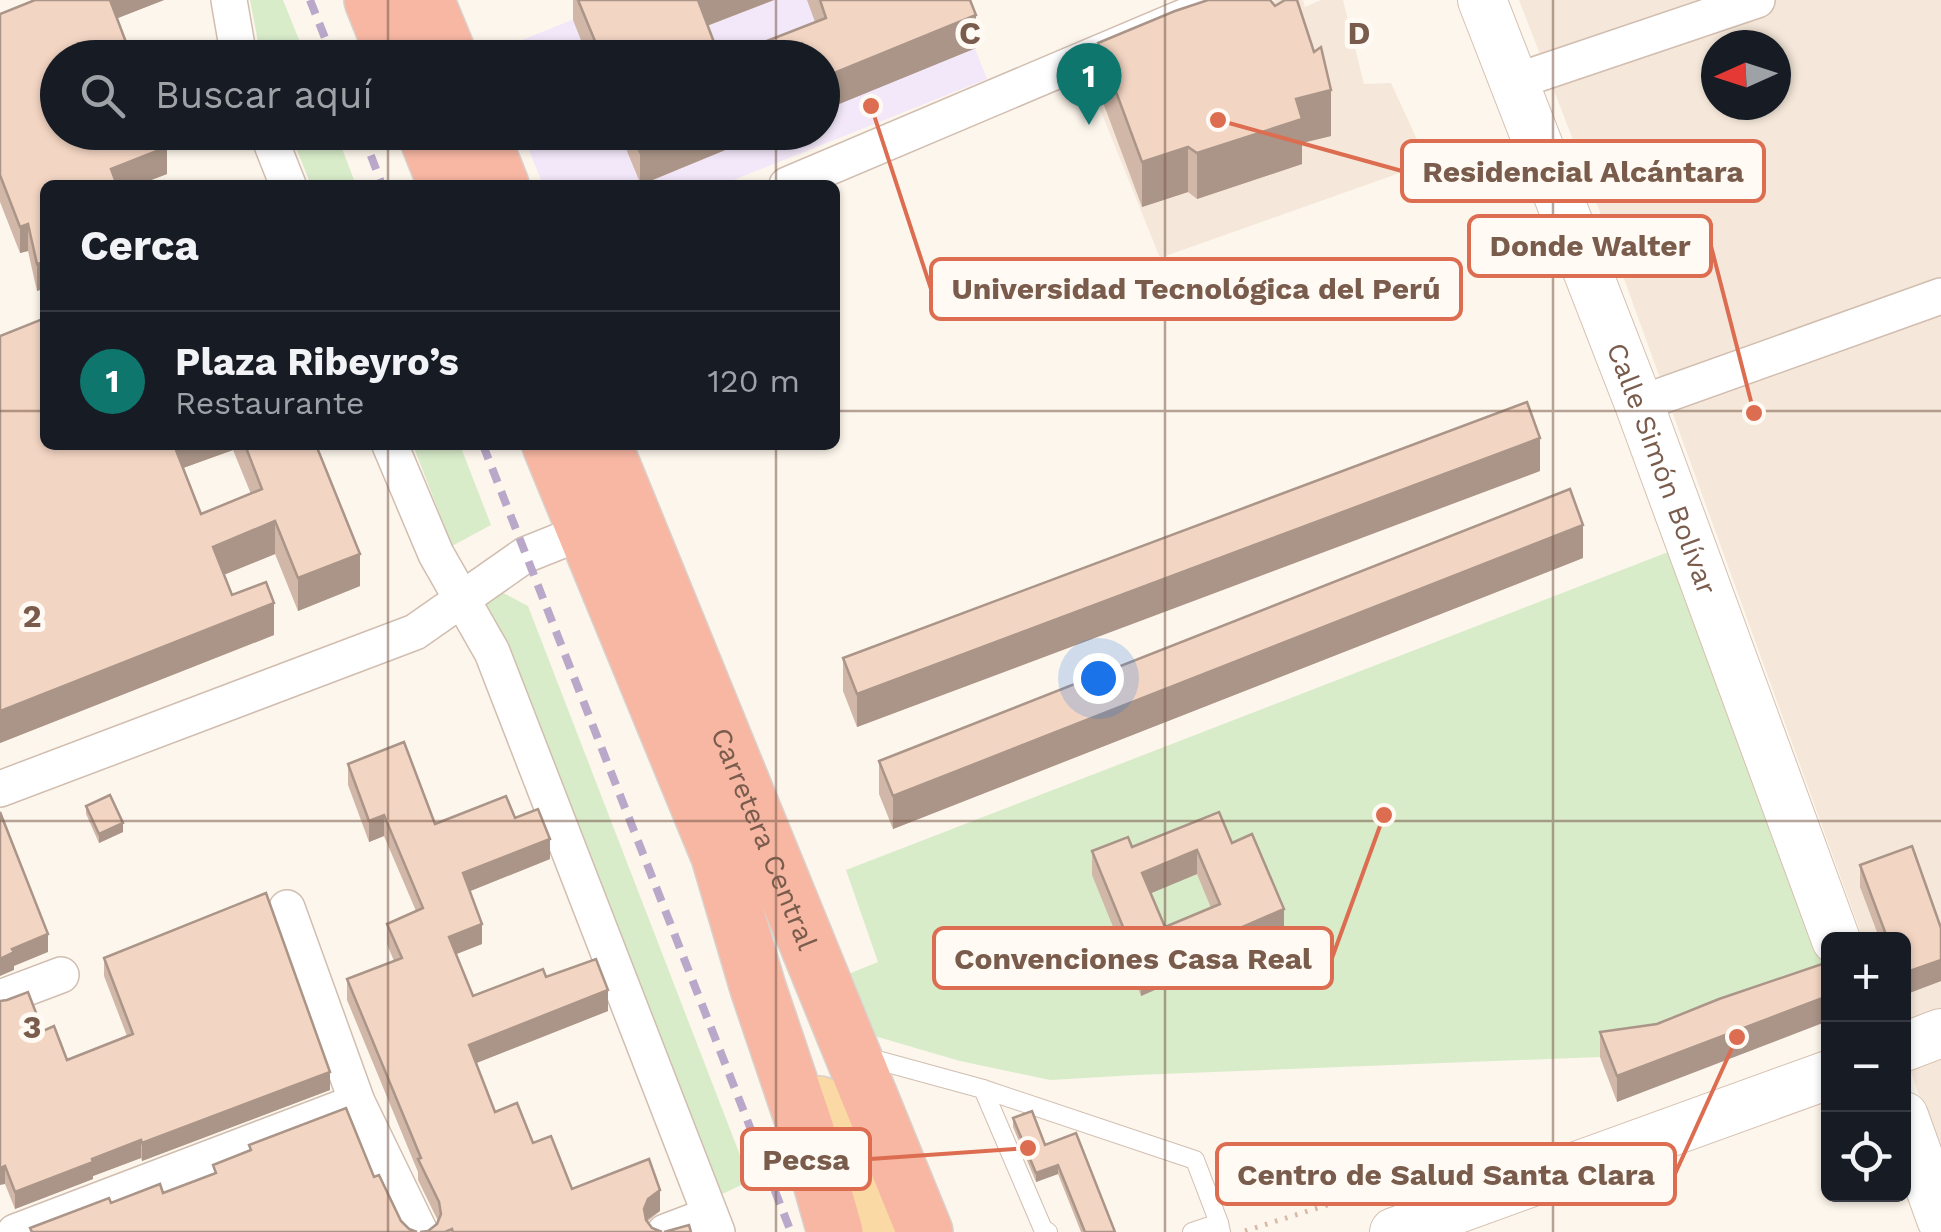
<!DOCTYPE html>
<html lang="es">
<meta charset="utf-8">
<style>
body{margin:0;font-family:"Work Sans",sans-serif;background:#20242c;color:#f1f3f6}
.controls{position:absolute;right:30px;bottom:30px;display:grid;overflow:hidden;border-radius:15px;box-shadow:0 2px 8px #0004}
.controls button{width:90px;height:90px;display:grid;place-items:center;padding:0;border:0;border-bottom:2px solid #363941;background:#171b24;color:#f1f3f6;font:50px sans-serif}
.compass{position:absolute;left:1701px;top:30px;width:90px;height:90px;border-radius:50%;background:#171b24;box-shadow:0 2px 8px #0004;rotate:267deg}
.you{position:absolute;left:1098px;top:678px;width:35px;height:35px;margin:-25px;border:8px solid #fff;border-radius:50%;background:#1a73e8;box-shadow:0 0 0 15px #1a73e833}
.badge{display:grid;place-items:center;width:65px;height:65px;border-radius:50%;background:#0f766e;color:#fff;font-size:32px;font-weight:700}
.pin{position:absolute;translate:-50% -82px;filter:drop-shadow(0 2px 5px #0008)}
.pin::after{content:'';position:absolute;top:52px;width:35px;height:30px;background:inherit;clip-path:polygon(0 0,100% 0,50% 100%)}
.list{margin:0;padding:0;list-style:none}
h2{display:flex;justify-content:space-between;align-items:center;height:130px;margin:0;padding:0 40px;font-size:42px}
h2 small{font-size:32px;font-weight:400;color:#9ea1a6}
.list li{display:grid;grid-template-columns:65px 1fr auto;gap:30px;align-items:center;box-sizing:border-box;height:140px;padding:0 40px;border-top:2px solid #363941}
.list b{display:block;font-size:38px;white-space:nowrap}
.list p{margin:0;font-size:32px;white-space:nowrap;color:#9ea1a6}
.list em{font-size:32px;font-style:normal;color:#9ea1a6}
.icon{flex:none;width:55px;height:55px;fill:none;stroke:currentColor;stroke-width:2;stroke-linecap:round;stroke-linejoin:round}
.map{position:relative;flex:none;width:1941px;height:1232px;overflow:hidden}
.search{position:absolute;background:#171b24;box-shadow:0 2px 8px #0004;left:40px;top:40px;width:800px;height:110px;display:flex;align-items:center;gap:25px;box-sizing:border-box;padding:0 35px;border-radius:55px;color:#9ea1a6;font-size:38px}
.panel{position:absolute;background:#171b24;box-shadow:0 2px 8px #0004;left:40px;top:180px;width:800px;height:270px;border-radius:15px}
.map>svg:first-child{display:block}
.residential{fill:#f5e8da;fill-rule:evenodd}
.education{fill:#f3e8fa}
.green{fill:#d8ecc9}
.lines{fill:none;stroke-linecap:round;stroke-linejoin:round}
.lane-casing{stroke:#d1beb0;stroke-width:20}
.street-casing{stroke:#d1beb0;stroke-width:38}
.secondary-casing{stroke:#d6c0b0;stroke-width:50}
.primary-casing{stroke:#dad1cd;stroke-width:58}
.highway-casing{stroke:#dad1cd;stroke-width:58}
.path{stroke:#d9b8a5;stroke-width:5;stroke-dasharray:2.5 8;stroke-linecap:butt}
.lane{stroke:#fff;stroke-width:18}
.street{stroke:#fff;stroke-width:35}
.secondary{stroke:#fff;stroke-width:48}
.primary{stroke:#fbd9a5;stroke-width:55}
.highway{stroke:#f7b7a3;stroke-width:55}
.rail{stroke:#b9a8c9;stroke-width:8;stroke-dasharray:15 10;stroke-linecap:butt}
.wall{fill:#d1b7a8;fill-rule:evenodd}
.shaded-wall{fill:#aa9588}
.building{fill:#f3d5c3;stroke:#aa9588;stroke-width:2.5;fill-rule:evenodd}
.grid{fill:none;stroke:#7a5c4d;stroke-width:2.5;stroke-opacity:0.55}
.labels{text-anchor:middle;stroke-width:10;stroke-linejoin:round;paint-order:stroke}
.street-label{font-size:28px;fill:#7a5c4d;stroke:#fffaf3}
.grid-label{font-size:32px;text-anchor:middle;font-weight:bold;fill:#7a5c4d;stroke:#fffaf3;stroke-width:10;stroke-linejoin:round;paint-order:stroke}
.leader{fill:none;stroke:#dc6d51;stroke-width:4}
.callout-dot{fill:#dc6d51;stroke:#fffaf3;stroke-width:4}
.callout{fill:#fffaf3;stroke:#dc6d51;stroke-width:4}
.callout-label{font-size:30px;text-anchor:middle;font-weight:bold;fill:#7a5c4d}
</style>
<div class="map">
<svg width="1941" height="1232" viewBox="0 0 1941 1232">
<rect width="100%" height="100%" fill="#fdf6ec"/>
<g class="residential">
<path d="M1276,0H1303L1305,7L1321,0H1343L1364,84L1391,83L1428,163L1160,258L1088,79Z"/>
<path d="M1519,0H1941V1158L1904,1052V940L1863,939L1585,171ZM1716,45H1776V105H1716Z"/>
</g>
<path class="education" d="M621,0H956L987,79L721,185H543L522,133L822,132V58H492L490,53Z"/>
<g class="green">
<path d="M250,0H283L306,57H261Z"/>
<path d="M290,133H336L356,185H311Z"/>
<path d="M413,445H460L491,525L452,546Z"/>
<path d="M1676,549L1828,952V988L1657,1049L1600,1057L1136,1075L1050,1080L960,1061L871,1035L846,975L878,962L846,870Z"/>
<path d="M490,586L528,606L750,1181L718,1196L478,601Z"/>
</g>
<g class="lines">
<defs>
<g id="lane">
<path d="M866,1057L983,1089L1043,1229L1048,1232"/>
<path d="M983,1089L1195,1160L1219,1223"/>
<path d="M1192,1232L1219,1223L1221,1232"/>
</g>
<g id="street">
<path d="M229,0L239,58"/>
<path d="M1514,82L1757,0"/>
<path d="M267,132L288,185"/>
<path d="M787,185L1224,0"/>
<path d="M1639,404L1941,296"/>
<path d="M390,445L436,554L492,652L717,1232"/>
<path d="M0,789L415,632L525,555L605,523"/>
<path d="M287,908L357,1102L420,1232"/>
<path d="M0,998L61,975"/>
<path d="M15,1232L357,1102"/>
<path d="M665,1232L710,1215"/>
</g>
<g id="secondary">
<path id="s1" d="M1482,0L1639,404L1836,940"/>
<path d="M1904,1047L1941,1033"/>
<path d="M1904,1116L1941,1219"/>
<path d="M1394,1232L1828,1075"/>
</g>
<path id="primary" d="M819,1104L871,1232"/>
<g id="highway">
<path d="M372,0L395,58"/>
<path d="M426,0L450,58"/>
<path d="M425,132L446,185"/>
<path d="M480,132L501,185"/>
<path d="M550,445L719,856L758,988L806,1130L835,1232"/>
<path id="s2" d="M604,445L925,1232"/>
</g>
</defs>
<use href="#lane" class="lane-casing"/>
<use href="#street" class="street-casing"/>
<use href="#secondary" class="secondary-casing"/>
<use href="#primary" class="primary-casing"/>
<use href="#highway" class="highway-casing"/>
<path class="path" d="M1245,1231L1469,1160"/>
<use href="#lane" class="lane"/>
<use href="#street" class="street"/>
<use href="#secondary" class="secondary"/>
<use href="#primary" class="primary"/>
<use href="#highway" class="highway"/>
<g class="rail">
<path d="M310,0L333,58"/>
<path d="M362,132L382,185"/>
<path d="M483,445L791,1232"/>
</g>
</g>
<g class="wall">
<path d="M35,0H164L117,18L167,174L138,185H45L37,291L28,251L20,253L0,202V14Z"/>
<path d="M573,0H774L707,26L720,58H588L573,20Z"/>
<path d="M807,0H970L976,48L822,111V58L815,22Z"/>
<path d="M1275,6L1331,136L1302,143V164L1197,199L1188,192L1142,207L1098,89V43Z"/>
<path d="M619,132H769L641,185Z"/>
<path d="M0,336L45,445H316L360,586L298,611L275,554L224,575L232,595L274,635L0,743ZM233,450L251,494L201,514L183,468Z"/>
<path d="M1540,471L857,727L843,691V658Z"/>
<path d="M1583,558L893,829L879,794V761Z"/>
<path d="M348,764L435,824L515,818L550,859L470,891L482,944L456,954L473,996L546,977L608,1011L476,1063L495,1112L533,1143L572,1189L660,1211L647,1222L652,1228L662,1232H420L428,1231L437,1224L438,1221L418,1180V1172L347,1000V979L394,961L387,944V924L416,911L384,836L369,842L348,785Z"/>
<path d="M86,806L123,832L99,843L86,814Z"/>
<path d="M1232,843L1284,933L1141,996L1092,875V851ZM1197,874L1211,908L1165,927L1151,893Z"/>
<path d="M1860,865L1941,928V981L1904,995V940H1880L1860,887Z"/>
<path d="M104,958L330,1090L142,1161L141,1158L93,1176V1179L15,1209L5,1184L0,1001L43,1031L67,1060L127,1036L104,976Z"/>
<path d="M1657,1024L1617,1102L1600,1057V1032Z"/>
<path d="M1013,1118L1045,1145L1115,1232H1081L1058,1174L1036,1182L1013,1127Z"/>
</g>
<g class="shaded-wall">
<path d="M108,0H164L108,22Z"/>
<path d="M696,0H774L696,30Z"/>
<path d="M976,15V48L822,111V78Z"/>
<path d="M1331,90V136L1302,143V164L1197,199V153L1296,99Z"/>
<path d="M689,132H769L640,185V152Z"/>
<path d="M167,147V174L138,185H111V169Z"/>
<path d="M1188,147V192L1142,207V162Z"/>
<path d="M28,224V251L20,253V227Z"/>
<path d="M45,262V289L37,291V264Z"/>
<path d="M1540,438V471L857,727V694Z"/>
<path d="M172,445H233V450L172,472Z"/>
<path d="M275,521V554L213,579V547Z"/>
<path d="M1583,525V558L893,829V796Z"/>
<path d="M360,554V586L298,611V578Z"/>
<path d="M274,603V635L0,743V711Z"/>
<path d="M384,815V836L369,842V821Z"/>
<path d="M123,823V832L99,843V834Z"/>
<path d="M550,839V859L463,894V873Z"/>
<path d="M1197,850V874L1142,897V873Z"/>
<path d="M1284,909V933L1141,996V971Z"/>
<path d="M482,924V944L449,957V937Z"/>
<path d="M48,934V952L14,966V970L0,976V959L12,949Z"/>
<path d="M1941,960V981L1904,995V973Z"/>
<path d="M608,990V1011L469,1066V1045Z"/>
<path d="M1828,996V1021L1617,1102V1076Z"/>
<path d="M330,1072V1090L142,1161V1143Z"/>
<path d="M141,1140V1158L93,1176V1179L15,1209V1192Z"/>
<path d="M1058,1165V1174L1036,1182V1173Z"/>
<path d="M5,1166V1184L0,1185V1168Z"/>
<path d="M660,1190V1211L648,1219L644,1230V1209L648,1199Z"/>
</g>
<g class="building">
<path d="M35,0H110L132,58H58V132H161L167,147L111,169L117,185H45V262L37,264L28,224L20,227L0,175V14Z"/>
<path d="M578,0H698L720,58H602Z"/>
<path d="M820,0H970L976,15L822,78V58H723L826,18Z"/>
<path d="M1208,0H1270L1275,6L1285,0H1297L1314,52L1321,47L1331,90L1296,99L1302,119L1197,153L1188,147L1142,162L1098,43L1175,11Z"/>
<path d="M632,132H689L640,152Z"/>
<path d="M45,318V445H174L201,514L262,489L245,445H316L360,554L298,578L275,521L213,547L232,595L266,582L274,603L0,711V336Z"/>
<path d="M1527,402L1540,438L857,694L843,658Z"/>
<path d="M1570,489L1583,525L893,796L879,761Z"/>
<path d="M404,742L435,824L506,796L515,818L538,809L550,839L463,873L482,924L449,937L473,996L543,969L546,977L596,959L608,990L469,1045L495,1112L517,1103L533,1143L551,1136L572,1189L649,1159L660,1190L648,1199L644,1209L646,1220L652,1228L662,1232H453L452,1229L445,1232H420L428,1231L437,1224L441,1214L439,1202L418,1159L421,1158L347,979L402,958L387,924L423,908L384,815L369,821L348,764Z"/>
<path d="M110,795L123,823L99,834L86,806Z"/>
<path d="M0,812L48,934L12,949L14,952L0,959Z"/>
<path d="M1219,812L1232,843L1252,834L1284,909L1141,971L1092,851L1128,837L1132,847ZM1197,850L1220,904L1165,927L1142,873Z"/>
<path d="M1912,846L1941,928V960L1904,973V940H1888L1860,865Z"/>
<path d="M266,893L330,1072L142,1143L141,1140L92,1159L93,1162L15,1192L5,1166L0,1168V1001L7,1000L28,992L43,1031L54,1026L67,1060L133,1034L104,958Z"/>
<path d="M1828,962V996L1617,1076L1600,1032L1657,1024L1719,999Z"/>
<path d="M346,1108L374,1177L379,1175L401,1221L409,1229L417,1232H32L30,1228L109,1198L111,1203L160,1184L163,1193L216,1173L213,1165L251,1150L249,1145Z"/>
<path d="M1032,1111L1045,1145L1076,1133L1115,1232H1085L1058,1165L1036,1173L1013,1118Z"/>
<path d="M689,1225L691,1232H664Z"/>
</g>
<path class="grid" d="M388,0V58M776,0V58M1165,0V1232M1553,0V1232M388,132V185M776,132V185M0,411H45M835,411H1941M388,445V1232M776,445V1232M0,821H1941"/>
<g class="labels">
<g class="street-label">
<text dy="10" stroke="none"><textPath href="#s1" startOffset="502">Calle Simón Bolívar</textPath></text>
<text dy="10" stroke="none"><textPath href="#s2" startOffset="425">Carretera Central</textPath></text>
</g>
</g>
<g class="grid-label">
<text x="970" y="44">C</text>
<text x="1359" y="44">D</text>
<text x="32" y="627">2</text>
<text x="32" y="1038">3</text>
</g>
<path class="leader" d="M1218 120L1402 171M1754 413L1711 246M871 106L931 289M1384 815L1332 958M1028 1148L870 1159M1737 1037L1675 1174"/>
<g class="callout-dot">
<circle cx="1218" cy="120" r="10"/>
<circle cx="1754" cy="413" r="10"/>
<circle cx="871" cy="106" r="10"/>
<circle cx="1384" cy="815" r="10"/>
<circle cx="1028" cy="1148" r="10"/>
<circle cx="1737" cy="1037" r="10"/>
</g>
<g class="callout">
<rect x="1402" y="141" width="362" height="60" rx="10"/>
<rect x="1469" y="216" width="242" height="60" rx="10"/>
<rect x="931" y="259" width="530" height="60" rx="10"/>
<rect x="934" y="928" width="398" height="60" rx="10"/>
<rect x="742" y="1129" width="128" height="60" rx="10"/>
<rect x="1217" y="1144" width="458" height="60" rx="10"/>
</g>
<g class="callout-label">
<text x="1583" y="182">Residencial Alcántara</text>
<text x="1590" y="256">Donde Walter</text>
<text x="1196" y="299">Universidad Tecnológica del Perú</text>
<text x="1133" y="969">Convenciones Casa Real</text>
<text x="806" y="1170">Pecsa</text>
<text x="1446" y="1185">Centro de Salud Santa Clara</text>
</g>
</svg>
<div class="controls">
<button>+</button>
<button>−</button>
<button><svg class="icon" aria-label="locate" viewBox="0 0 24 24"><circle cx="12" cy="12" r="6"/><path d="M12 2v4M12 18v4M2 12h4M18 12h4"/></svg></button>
</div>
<svg class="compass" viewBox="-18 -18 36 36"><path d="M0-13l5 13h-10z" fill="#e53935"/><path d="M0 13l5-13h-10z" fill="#9ea1a6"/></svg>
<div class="you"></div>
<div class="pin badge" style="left:1089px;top:125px">1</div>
<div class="search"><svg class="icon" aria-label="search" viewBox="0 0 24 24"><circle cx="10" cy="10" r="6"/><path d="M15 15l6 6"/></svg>Buscar aquí</div>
<section class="panel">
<h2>Cerca<small></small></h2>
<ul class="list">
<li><span class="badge">1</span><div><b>Plaza Ribeyro’s</b><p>Restaurante</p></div><em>120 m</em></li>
</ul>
</section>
</div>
